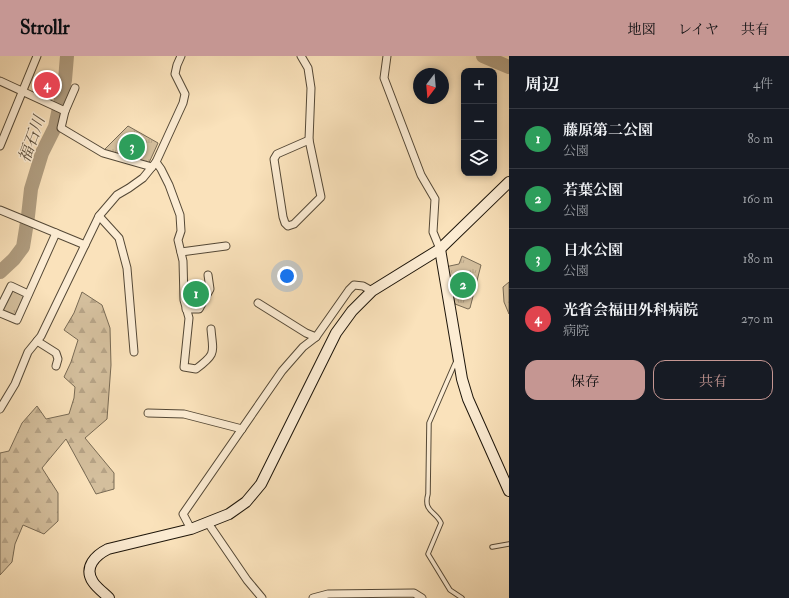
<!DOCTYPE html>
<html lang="ja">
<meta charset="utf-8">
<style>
body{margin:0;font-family:"IM FELL Double Pica","Noto Serif JP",serif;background:#20242c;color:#f1f3f6}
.controls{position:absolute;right:12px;top:12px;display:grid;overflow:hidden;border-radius:8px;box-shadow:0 2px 6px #0003}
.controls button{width:36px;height:36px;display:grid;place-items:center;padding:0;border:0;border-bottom:1px solid #363941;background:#171b24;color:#f1f3f6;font:20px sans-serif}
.compass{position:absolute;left:413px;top:12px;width:36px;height:36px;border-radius:50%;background:#171b24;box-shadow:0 2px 6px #0003;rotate:196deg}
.you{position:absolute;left:287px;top:220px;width:14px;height:14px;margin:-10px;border:3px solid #fff;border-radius:50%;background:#1a73e8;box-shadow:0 0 0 6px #1a73e833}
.badge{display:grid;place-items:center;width:26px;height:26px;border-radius:50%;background:#c59692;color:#fff;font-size:13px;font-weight:700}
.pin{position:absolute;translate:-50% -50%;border:2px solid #fff;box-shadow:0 1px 4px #0006}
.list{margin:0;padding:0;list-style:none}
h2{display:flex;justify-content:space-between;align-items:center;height:52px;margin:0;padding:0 16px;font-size:17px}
h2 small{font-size:13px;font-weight:400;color:#9ea1a6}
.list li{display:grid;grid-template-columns:26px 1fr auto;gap:12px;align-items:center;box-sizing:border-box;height:60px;padding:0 16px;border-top:1px solid #363941}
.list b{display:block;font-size:15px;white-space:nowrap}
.list p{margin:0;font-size:13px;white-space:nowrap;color:#9ea1a6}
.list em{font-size:13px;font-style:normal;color:#9ea1a6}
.actions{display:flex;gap:8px;padding:12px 16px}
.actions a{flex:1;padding:9px 0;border:1px solid #c59692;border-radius:12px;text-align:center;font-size:14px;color:#c59692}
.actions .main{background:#c59692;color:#111}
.icon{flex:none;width:22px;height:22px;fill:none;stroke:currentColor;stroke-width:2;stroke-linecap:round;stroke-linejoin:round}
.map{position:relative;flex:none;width:509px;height:542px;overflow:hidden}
header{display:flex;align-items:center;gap:24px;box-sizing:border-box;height:56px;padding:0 20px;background:#c59692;color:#111}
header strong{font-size:19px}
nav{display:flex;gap:22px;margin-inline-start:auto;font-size:14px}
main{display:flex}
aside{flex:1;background:#171b24}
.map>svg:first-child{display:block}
.grass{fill:url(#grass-tufts);stroke:#786a54}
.forest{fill:url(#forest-firs);stroke:#786a54}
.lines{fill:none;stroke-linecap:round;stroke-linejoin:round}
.river{stroke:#af9c7f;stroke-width:14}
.lane-casing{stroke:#544836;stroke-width:5.5}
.street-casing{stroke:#544836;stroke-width:9}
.secondary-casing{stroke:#1d150a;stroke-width:12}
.lane{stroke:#fcecd3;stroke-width:3.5}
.street{stroke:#fcecd3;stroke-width:7}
.secondary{stroke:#fcecd3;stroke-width:10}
.labels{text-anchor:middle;stroke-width:3;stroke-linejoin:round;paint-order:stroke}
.water-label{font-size:16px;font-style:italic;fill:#5f523f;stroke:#fcecd3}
</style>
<header>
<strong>Strollr</strong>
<nav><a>地図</a><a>レイヤ</a><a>共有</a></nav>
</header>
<main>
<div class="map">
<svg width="509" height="542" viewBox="0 0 509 542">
<defs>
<pattern id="grass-tufts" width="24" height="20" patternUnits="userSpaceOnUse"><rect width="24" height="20" fill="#d4bf9d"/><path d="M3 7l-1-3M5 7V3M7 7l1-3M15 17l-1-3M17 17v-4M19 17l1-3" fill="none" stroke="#b6a386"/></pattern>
<pattern id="forest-firs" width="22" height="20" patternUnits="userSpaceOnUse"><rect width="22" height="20" fill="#d4bf9d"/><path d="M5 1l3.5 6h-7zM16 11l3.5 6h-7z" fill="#b6a386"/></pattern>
</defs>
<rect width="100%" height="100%" fill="#fae2bb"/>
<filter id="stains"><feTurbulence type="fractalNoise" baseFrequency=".005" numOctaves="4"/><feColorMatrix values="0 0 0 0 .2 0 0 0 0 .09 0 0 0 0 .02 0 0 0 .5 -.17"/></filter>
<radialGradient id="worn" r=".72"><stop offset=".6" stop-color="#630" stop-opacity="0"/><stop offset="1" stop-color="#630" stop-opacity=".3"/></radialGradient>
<g class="grass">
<path d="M128,70L158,87L148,109L104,94Z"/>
<path d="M462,200L481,209L470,252L468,253L455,248L445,211L459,208Z"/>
<path d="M187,232H206L203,243L198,250L188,249Z"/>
<path d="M11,234H14L22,237L24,240L15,262L3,256L2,252Z"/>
</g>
<g class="forest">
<path d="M509,226V258L504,246L503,231Z"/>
<path d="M82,236L102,249L110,272L111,309L107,363L85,382L114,417V433L96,438L66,383L42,412L58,437V465L44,478L23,469L15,488L12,506L0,519V397L9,395L22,367L37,350L46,363L69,358L74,342L75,331L64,321L71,306L78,284L64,274L74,257Z"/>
</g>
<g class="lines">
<g class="river">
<path d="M483,0L509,11"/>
<path d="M0,216L14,203L23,191L28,160L31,133L42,97L55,71L65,24L67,0"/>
</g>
<defs>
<g id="lane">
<path d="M456,305L429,367L428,438C423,456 436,455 441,467L428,498L450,534L462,542"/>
<path d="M492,491L509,488"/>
</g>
<g id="street">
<path d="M301,0L308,12L311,32L309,84"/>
<path d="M387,0L384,22L421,119L435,143L433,176L440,193"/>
<path d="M0,25L65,55"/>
<path d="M75,32L65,55L61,72L103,97L152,111"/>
<path d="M309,84L321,141L294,168L288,170L285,167L283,161L274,103L277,98Z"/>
<path d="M0,90L37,0"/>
<path d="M156,106L161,113L169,129L180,159L181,175L178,184L183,205L184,244L189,262L184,311L196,313C217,297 213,297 211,273"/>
<path d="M0,154L85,189"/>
<path d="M99,160L119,182L127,212L134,296"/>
<path d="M181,196L226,190"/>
<path d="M258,247L306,277L316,281"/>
<path d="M0,252L11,230L28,238"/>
<path d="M186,253H199L210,233L208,219"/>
<path d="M0,257L17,264L56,177"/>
<path d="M37,285L56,297L58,303L56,310"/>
<path d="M0,353L15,328L28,296L41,280L99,160L117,139L129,132L143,122L156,106L183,47L185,38L175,18L177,9L181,0"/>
<path d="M148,357L184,358L242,373"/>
<path d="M208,467L247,524L262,542"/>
<path d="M191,473L183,458L282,315L303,291L316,281L349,234L354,229L363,230L372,235"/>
<path d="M313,542L328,538L414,537L422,542"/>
</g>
<g id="secondary">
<path d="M440,193L462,323L468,343L509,435"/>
<path d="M109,542C104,537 97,532 93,526C83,511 96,499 108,493L191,473L229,458L246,446L261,428L336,277L352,255L372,235L440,193L509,126"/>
</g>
</defs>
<use href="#lane" class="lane-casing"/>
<use href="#street" class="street-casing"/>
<use href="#secondary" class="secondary-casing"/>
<use href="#lane" class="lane"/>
<use href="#street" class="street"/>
<use href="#secondary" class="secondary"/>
</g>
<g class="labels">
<g class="water-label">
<text transform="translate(31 83) rotate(-70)" y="6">福石川</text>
</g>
</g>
<rect width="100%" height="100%" filter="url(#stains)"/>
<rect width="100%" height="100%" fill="url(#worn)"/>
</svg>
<div class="controls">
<button>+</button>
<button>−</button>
<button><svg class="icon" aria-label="layers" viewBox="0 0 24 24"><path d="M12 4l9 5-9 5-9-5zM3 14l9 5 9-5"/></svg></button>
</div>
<svg class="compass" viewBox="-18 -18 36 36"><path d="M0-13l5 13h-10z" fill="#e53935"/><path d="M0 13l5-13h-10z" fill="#9ea1a6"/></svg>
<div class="you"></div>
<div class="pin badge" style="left:196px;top:238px;background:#2e9e5b">1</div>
<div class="pin badge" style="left:463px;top:229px;background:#2e9e5b">2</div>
<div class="pin badge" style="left:132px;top:91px;background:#2e9e5b">3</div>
<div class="pin badge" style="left:47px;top:29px;background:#e0444e">4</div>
</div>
<aside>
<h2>周辺<small>4件</small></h2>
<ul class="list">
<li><span class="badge" style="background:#2e9e5b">1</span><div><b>藤原第二公園</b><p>公園</p></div><em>80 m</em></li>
<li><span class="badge" style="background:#2e9e5b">2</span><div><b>若葉公園</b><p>公園</p></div><em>160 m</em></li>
<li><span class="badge" style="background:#2e9e5b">3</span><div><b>日水公園</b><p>公園</p></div><em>180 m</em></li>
<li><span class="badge" style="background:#e0444e">4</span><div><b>光省会福田外科病院</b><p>病院</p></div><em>270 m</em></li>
</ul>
<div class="actions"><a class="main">保存</a><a>共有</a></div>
</aside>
</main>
